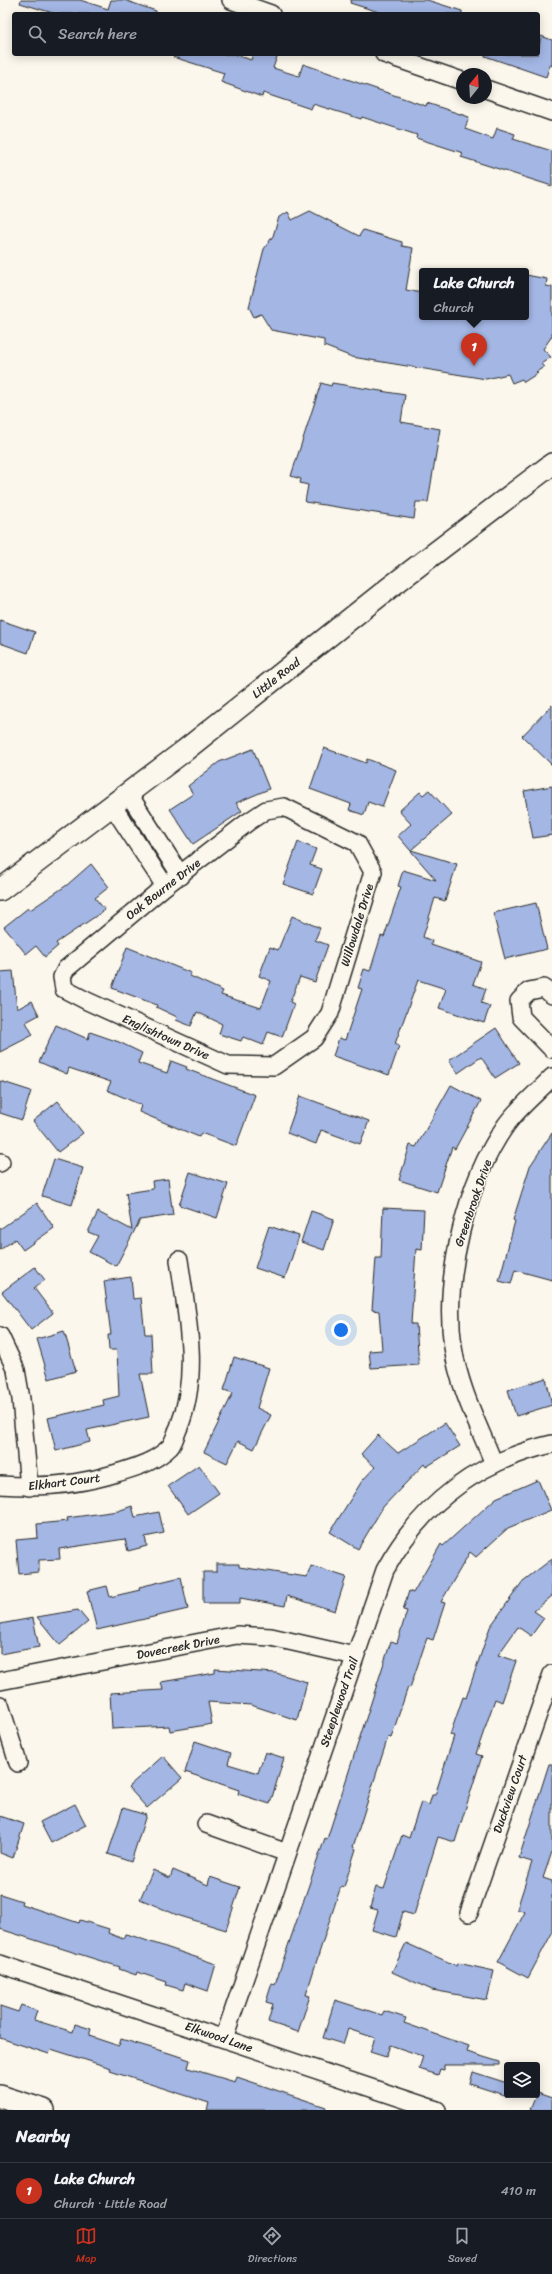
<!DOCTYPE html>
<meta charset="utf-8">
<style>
body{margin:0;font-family:Sriracha,sans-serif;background:#242831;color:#f1f3f6}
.controls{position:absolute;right:12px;bottom:12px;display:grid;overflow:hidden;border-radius:4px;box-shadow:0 2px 10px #0003}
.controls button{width:36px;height:36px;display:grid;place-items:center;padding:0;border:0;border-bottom:1px solid #363941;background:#171b24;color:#f1f3f6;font:20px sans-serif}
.compass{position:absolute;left:456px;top:68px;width:36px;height:36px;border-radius:50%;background:#171b24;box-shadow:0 2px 10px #0003;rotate:18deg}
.you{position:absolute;left:341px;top:1330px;width:14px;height:14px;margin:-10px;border:3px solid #fff;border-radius:50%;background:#1a73e8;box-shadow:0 0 0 6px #1a73e833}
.badge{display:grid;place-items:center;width:26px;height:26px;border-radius:50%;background:#c8321e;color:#fff;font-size:13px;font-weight:700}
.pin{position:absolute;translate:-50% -33px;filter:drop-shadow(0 1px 2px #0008)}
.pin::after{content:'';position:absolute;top:21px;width:14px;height:12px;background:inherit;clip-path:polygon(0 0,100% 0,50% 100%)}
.popup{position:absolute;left:419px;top:268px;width:110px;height:52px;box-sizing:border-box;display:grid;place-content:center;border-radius:4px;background:#171b24;filter:drop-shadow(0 1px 3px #0005);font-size:13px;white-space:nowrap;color:#9ea1a6}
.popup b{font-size:15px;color:#f1f3f6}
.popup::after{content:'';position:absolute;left:50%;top:100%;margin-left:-8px;border:8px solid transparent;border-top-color:#171b24}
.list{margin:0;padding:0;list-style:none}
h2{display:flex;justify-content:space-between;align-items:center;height:52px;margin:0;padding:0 16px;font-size:17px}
h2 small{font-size:13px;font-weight:400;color:#9ea1a6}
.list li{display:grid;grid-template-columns:26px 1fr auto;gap:12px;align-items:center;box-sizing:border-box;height:56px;padding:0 16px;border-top:1px solid #363941}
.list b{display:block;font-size:15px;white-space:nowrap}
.list p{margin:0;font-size:13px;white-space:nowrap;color:#9ea1a6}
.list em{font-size:13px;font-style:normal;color:#9ea1a6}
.icon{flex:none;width:22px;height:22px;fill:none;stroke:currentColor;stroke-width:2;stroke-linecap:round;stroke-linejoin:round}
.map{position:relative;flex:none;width:552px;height:2110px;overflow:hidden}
.search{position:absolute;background:#171b24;box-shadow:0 2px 10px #0003;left:12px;right:12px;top:12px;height:44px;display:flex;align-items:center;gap:10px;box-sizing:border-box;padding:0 14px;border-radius:4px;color:#9ea1a6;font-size:15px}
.sheet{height:108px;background:#171b24}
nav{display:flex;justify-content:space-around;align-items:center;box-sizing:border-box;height:56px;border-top:1px solid #363941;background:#171b24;font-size:11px;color:#9ea1a6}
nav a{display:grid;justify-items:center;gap:2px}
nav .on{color:#c8321e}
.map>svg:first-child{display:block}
.building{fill:#a3b6e4;stroke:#2b2b2b}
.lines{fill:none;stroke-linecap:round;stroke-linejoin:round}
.minor-casing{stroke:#2b2b2b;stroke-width:20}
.tertiary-casing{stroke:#2b2b2b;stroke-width:24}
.minor{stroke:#fbf7ec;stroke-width:17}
.tertiary{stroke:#fbf7ec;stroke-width:21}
.labels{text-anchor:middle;stroke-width:3;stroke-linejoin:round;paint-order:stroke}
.street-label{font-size:12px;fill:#2b2b2b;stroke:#fbf7ec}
</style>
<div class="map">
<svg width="552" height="2110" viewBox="0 0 552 2110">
<rect width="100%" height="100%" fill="#fbf7ec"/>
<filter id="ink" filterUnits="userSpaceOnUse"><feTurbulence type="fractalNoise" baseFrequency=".025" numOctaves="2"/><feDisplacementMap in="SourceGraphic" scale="8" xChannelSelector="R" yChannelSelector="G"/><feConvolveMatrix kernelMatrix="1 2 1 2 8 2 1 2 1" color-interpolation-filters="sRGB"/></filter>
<g filter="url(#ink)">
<g class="building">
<path d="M21,0H80L108,9L111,0H124L156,11V14H56L20,3Z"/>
<path d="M351,0H427L462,11V14H385L350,3Z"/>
<path d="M541,36L552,40V66L550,65L546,77L485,56V54H538Z"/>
<path d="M174,54H234L251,60L253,54H278L273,68L299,76L303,64L426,106L427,103L469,117L465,129L493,139L497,128L515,134L513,139L552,151V186L461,157L463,153L416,138L417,135L362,117L361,119L313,104L311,109L263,93L262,97L221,82L224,73L173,57Z"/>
<path d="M310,211L359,236L363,230L402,242V246L413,248L406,290L422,293V317H526V275L547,279L546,286L552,287V336L543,349L551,357L541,364L544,367L536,372L538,373L524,382L522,379L512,383L508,374L486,379L352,357L324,346V340L271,330L261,314L254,317L249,307L264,249L273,236L279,217L288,212L292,220Z"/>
<path d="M321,383L331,386L332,383L405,395L401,422L440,429L428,502H416L414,519L305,502L308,485L300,483L301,479L291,476Z"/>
<path d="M0,620L35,632L28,653L0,643Z"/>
<path d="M552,705V765L522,736Z"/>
<path d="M324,748L366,763L367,759L396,770L382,807L368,802L364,815L349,810L351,804L310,789Z"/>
<path d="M253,749L269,789L236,803L242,811L193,844L170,809L193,794L188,786L219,762Z"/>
<path d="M552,786V835L533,838L524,791Z"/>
<path d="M429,790L452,815L411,850L457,864L445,901L435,898L423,937L432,941L431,945L481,962L473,984L486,989L481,1003L490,1006L484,1023L439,1008L446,989L418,980L395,1044L399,1046L389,1075L333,1056L339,1038L345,1040L362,989L358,988L364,969L370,971L381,936L384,937L401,887L398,886L403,870L436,880L398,836L411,824L399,811L420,792L423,795Z"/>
<path d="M298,842L316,849L310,865L322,869L313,894L283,884Z"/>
<path d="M91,864L109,887L95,898L105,910L56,943L58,946L45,957L36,946L26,954L4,927L28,908L30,910L67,885Z"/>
<path d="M536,903L547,949L505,959L493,913Z"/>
<path d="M292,916L320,928L315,940L328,945L315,982L300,977L290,1002L294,1004L282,1037L268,1032L263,1045L243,1037L241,1041L219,1034L222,1024L197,1012L191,1026L176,1020L177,1017L156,1007L157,1005L112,988L127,947L191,973L190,976L223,991L221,995L261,1008L271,981L259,976L270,947L278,950Z"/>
<path d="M13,971L17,1009L32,1001L39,1015L26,1022L33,1035L0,1052V972Z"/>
<path d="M56,1025L88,1039L90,1032L119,1042L142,1053L138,1063L167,1073L171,1061L187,1067L186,1069L255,1095L236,1146L201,1133L199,1137L139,1112L141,1105L107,1090L111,1082L69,1068L67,1074L39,1062Z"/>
<path d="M496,1028L519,1063L495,1078L481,1057L458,1073L449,1060Z"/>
<path d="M0,1081L31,1091L22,1120L0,1113Z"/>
<path d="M451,1085L481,1101L455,1149L452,1147L437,1192L399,1180L410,1145L416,1147Z"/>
<path d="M300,1096L369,1121L360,1144L321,1130L316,1144L287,1133Z"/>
<path d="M58,1101L83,1133L58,1152L33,1121Z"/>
<path d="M552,1133V1280L515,1270L511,1284L499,1281L515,1221L513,1220L530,1166Z"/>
<path d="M54,1159L83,1168L72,1205L42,1196Z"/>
<path d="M190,1172L228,1184L217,1218L179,1205Z"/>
<path d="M168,1179L173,1215L140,1220L116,1266L89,1252L98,1236L88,1232L98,1212L132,1230L126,1193L153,1189L152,1181Z"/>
<path d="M37,1203L54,1228L23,1250L15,1239L0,1250V1229Z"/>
<path d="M383,1208L424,1210L422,1250L416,1249L411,1324H416L419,1365L371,1368L369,1351L382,1350L379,1311L372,1310L376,1258H381Z"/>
<path d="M311,1211L334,1219L324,1250L301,1242Z"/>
<path d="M269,1226L299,1236L285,1278L255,1268Z"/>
<path d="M35,1267L45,1280L34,1288L53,1313L31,1330L2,1292Z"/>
<path d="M131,1277L133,1299L141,1298L145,1334H151L153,1374H140L149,1417L87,1430L90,1442L56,1451L48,1418L104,1405L103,1400L119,1396L117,1350H109L108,1335H111L104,1281Z"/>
<path d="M64,1331L76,1371L49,1379L37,1339Z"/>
<path d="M234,1357L269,1368L257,1408L271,1415L254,1449L238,1441L227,1463L204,1452L233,1393L224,1390Z"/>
<path d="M546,1378L552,1405L516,1416L508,1390Z"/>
<path d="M445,1423L460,1446L426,1467L424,1464L383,1507L358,1549L330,1532L362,1481L375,1467L361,1454L378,1435L398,1453Z"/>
<path d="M199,1465L219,1493L188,1514L168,1486Z"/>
<path d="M538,1480L551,1510L508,1528L476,1557L470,1552L441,1602L445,1603L433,1640L427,1638L410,1688L408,1687L391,1738L388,1737L353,1847L356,1849L344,1887L341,1886L321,1947L306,1995L310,1996L298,2032L268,2022L273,2004L266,2002L272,1983L275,1984L325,1838L327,1839L391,1641L397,1643L407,1611L403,1610L409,1591L413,1593L441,1544L443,1546L496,1498Z"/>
<path d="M132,1506L135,1517L159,1512L164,1533L145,1537L147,1546L128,1551L125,1539L59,1549L60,1559L39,1560V1572L19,1574L16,1540L38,1538L37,1524L68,1521L67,1518L118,1511Z"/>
<path d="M552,1559V1596L534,1611L544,1618L531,1636L518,1627L498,1655L516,1661L502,1702L495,1699L476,1754L482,1756L455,1842L438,1837L414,1915L403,1912L396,1937L372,1930L378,1910L370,1908L376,1887L384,1889L402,1835L409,1838L421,1802L429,1805L432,1795H435L454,1736L450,1735L463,1697L466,1698L490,1627L523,1581Z"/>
<path d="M216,1564H239V1567L307,1577L311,1566L346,1577L335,1611L287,1596L285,1606L240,1598V1603H203V1572H216Z"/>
<path d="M181,1577L188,1609L97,1630L87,1591L107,1586L110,1597L140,1590L139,1587Z"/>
<path d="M78,1610L88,1622L60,1645L37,1617Z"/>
<path d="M33,1618L39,1647L0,1654V1624Z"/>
<path d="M215,1669L276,1673L307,1682L297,1720L251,1705L208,1702L212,1724L170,1731L169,1726L112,1729L110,1693L163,1690L161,1682L215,1673Z"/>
<path d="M195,1741L231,1753L228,1764L258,1773L265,1752L284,1758L270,1804L238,1794L239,1790L185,1772Z"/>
<path d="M163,1756L182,1778L147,1808L128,1787Z"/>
<path d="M549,1764H552V1852L543,1878L552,1881V1933L528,1978L498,1962L525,1912L517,1909L532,1862L519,1858Z"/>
<path d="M75,1804L86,1825L51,1843L40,1822Z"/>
<path d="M123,1808L146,1815L131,1862L108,1854Z"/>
<path d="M0,1816L24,1824L13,1858L0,1853Z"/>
<path d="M153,1870L170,1878L173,1870L208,1885L210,1877L240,1887L226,1930L177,1915L140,1899Z"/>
<path d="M0,1894L22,1901L21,1904L79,1923L80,1920L109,1929L108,1933L123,1939L125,1934L130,1935L216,1964L208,1991L185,1983L183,1990L166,1985L167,1982L137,1972L136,1975L119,1969L120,1967L0,1929Z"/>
<path d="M406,1943L457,1966L458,1963L494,1971L487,2000L432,1990L392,1972Z"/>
<path d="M335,2000L382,2015L384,2011L406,2018L404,2023L469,2046L467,2052L500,2062V2065H444V2070L440,2069L438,2075L419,2069L423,2056L390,2045L386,2057L370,2052L375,2038L348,2029L343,2044L323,2038Z"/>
<path d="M21,2005L37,2011L34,2020L73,2032L75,2024L91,2029L89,2036L119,2046L121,2039L169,2053L190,2060L188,2068L235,2082L237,2077L326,2107L325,2110H207L209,2103L110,2071L111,2068L51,2049L49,2054L0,2038V2006L18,2012Z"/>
<path d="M473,2072L507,2083V2096L470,2084Z"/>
<path d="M537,2093L552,2098V2110H530Z"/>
</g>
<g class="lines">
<defs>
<g id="minor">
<path d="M231,0L271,14"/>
<path d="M384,54L462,81"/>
<path d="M486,89L552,112"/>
<path d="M128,793L181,876"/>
<path d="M112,805L165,886"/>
<path d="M284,807L357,843L373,872L330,1013L314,1038L274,1066L228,1065L87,1001L64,989L62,977L66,969L165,886L248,822L266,810Z"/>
<path d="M552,995L544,988L529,991L519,1001L521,1017L552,1049"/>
<path d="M0,1163L1,1162"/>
<path d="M0,1336L16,1370L21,1399L29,1487"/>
<path d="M494,1464C479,1426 459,1388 453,1347C443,1279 466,1182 506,1125C518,1108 537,1093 552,1077"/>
<path d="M0,1485C39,1488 79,1485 117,1473C136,1467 155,1462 170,1447C174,1442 176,1433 179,1427C200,1374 187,1316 179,1260"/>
<path d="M0,1681L237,1635L271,1637L355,1656"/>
<path d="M0,1705L18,1763"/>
<path d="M206,1824L287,1853"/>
<path d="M469,1913L552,1674"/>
<path d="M0,1964L437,2110"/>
<path d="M224,2038L385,1570C421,1504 478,1461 552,1444"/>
</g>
<g id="tertiary">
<path d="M0,890L184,751L389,588L552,464"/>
<path d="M0,2096L44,2110"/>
</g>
</defs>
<use href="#minor" class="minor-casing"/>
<use href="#tertiary" class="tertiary-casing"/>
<use href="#minor" class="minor"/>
<use href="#tertiary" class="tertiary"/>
</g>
</g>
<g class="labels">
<g class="street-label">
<text transform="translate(276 678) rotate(-38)" y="4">Little Road</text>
<text transform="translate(163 889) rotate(-38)" y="4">Oak Bourne Drive</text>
<text transform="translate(357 925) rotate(-73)" y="4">Willowdale Drive</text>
<text transform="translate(166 1037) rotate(24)" y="4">Englishtown Drive</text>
<text transform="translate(473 1203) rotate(-71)" y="4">Greenbrook Drive</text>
<text transform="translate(64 1482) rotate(-7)" y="4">Elkhart Court</text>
<text transform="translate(178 1647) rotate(-11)" y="4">Dovecreek Drive</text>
<text transform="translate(339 1702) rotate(-71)" y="4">Steeplewood Trail</text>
<text transform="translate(510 1794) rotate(-71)" y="4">Duckview Court</text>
<text transform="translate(219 2037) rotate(19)" y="4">Elkwood Lane</text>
</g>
</g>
</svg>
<div class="controls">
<button><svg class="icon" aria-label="layers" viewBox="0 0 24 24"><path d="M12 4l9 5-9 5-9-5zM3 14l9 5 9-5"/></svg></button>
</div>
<svg class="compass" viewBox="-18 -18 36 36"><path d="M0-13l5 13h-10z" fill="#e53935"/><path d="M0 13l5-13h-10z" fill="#9ea1a6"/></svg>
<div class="you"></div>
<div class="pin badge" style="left:474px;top:366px">1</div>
<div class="popup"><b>Lake Church</b>Church</div>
<div class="search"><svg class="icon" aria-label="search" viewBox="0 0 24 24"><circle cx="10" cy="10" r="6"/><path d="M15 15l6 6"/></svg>Search here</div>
</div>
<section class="sheet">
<h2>Nearby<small></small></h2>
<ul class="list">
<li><span class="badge">1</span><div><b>Lake Church</b><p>Church · Little Road</p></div><em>410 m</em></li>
</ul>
</section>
<nav>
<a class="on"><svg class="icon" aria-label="map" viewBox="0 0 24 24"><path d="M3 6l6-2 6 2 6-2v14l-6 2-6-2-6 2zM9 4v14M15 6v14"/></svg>Map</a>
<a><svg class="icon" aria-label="directions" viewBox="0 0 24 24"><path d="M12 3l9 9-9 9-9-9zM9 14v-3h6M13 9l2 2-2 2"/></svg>Directions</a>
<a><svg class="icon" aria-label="saved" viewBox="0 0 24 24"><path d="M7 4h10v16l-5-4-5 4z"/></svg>Saved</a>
</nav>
